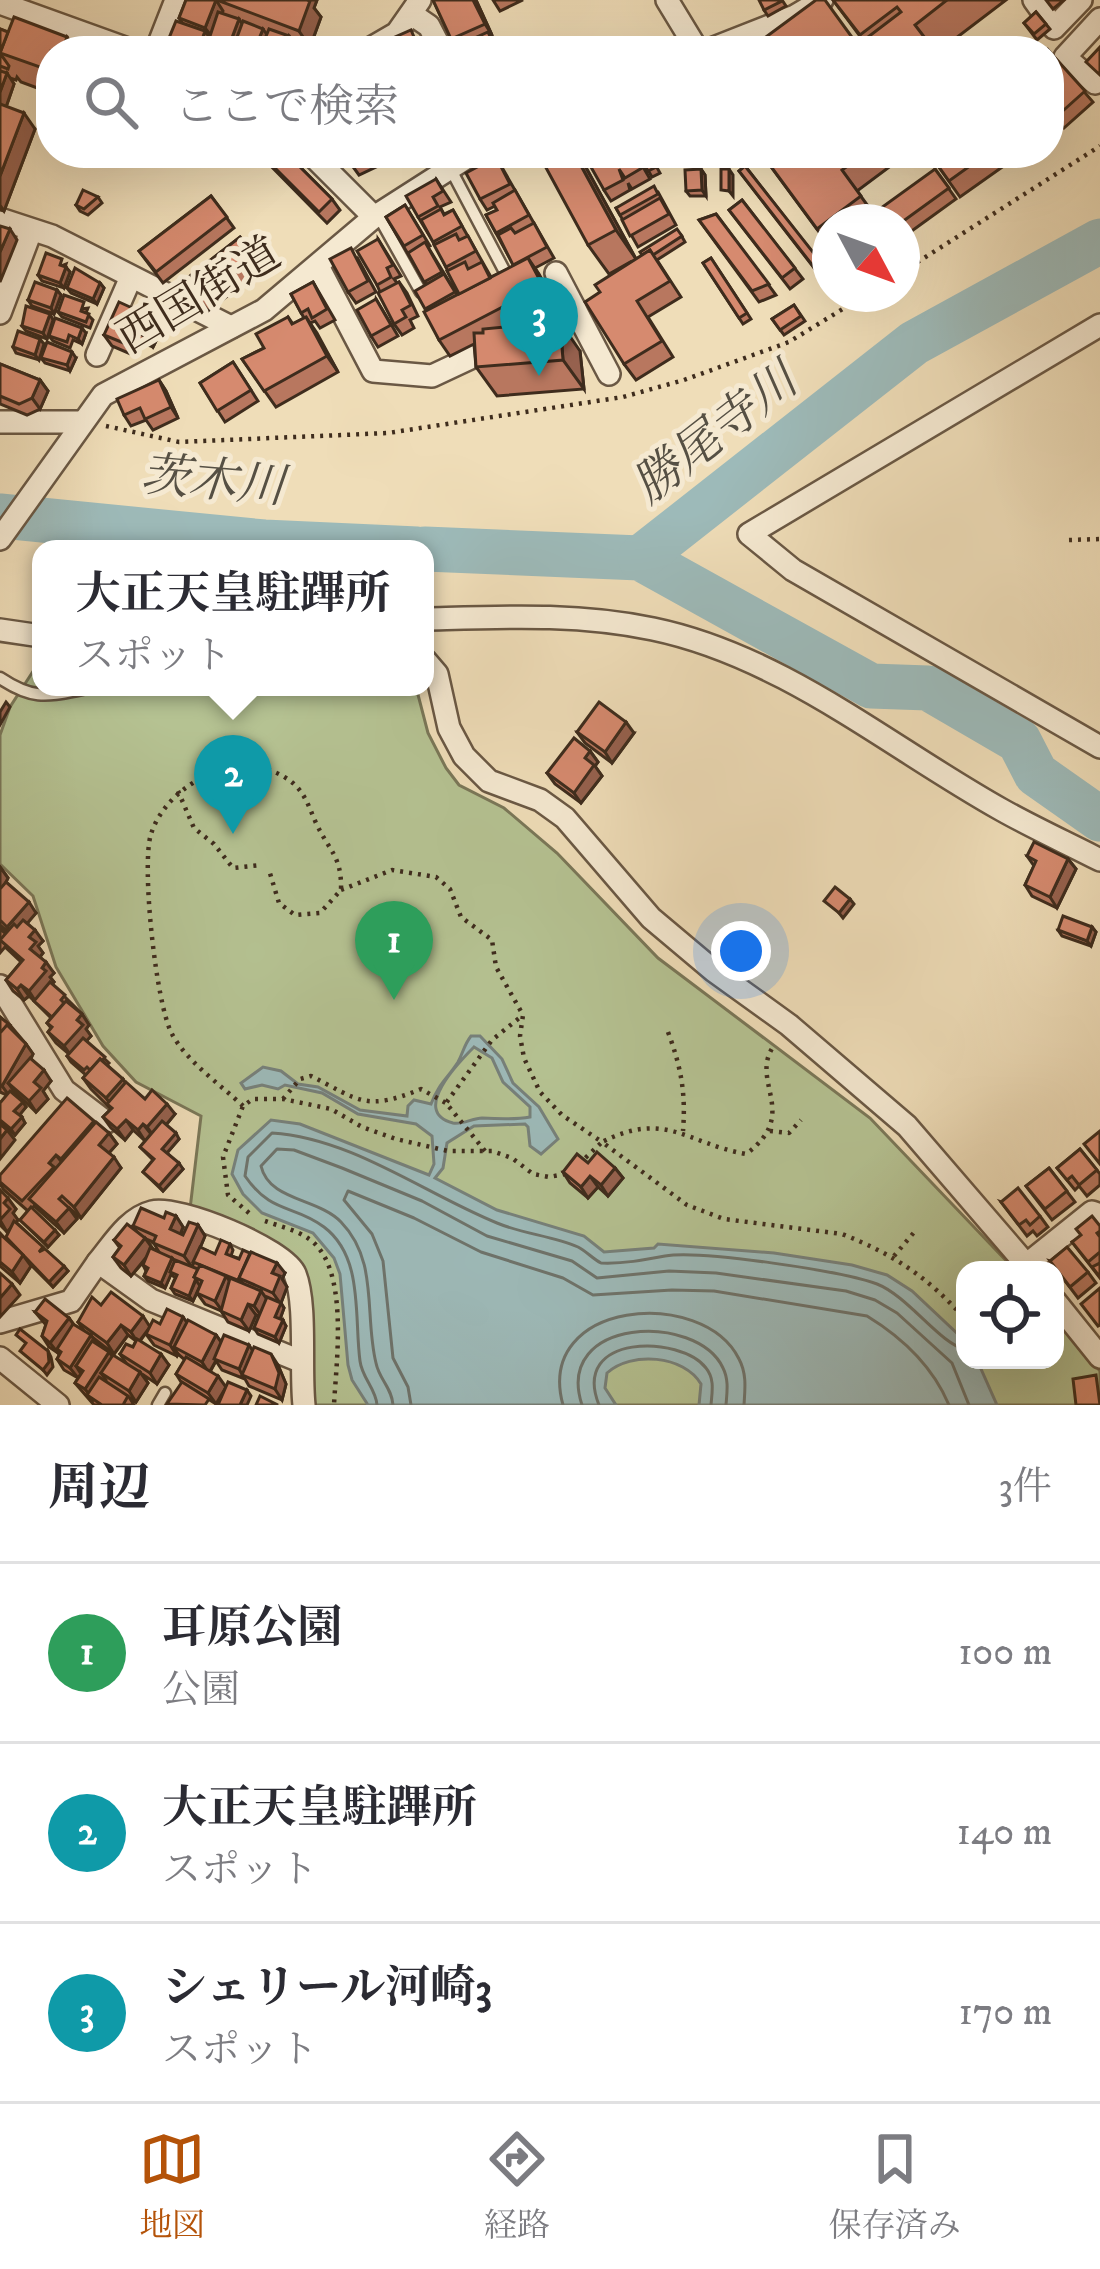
<!DOCTYPE html>
<html lang="ja">
<meta charset="utf-8">
<style>
body{margin:0;font-family:"IM FELL DW Pica","Noto Serif JP",serif;background:#f2f2f3;color:#2b2b33}
.controls{position:absolute;right:36px;bottom:36px;display:grid;overflow:hidden;border-radius:24px;box-shadow:0 12px 48px #0002}
.controls button{width:108px;height:108px;display:grid;place-items:center;padding:0;border:0;border-bottom:3px solid #e1e1e2;background:#fff;color:#2b2b33;font:60px sans-serif}
.compass{position:absolute;left:812px;top:204px;width:108px;height:108px;border-radius:50%;background:#fff;box-shadow:0 12px 48px #0002;rotate:131deg}
.you{position:absolute;left:741px;top:951px;width:42px;height:42px;margin:-30px;border:9px solid #fff;border-radius:50%;background:#1a73e8;box-shadow:0 0 0 18px #1a73e833}
.badge{display:grid;place-items:center;width:78px;height:78px;border-radius:50%;background:#b45309;color:#fff;font-size:39px;font-weight:700}
.pin{position:absolute;translate:-50% -99px;filter:drop-shadow(0 3px 6px #0008)}
.pin::after{content:'';position:absolute;top:63px;width:42px;height:36px;background:inherit;clip-path:polygon(0 0,100% 0,50% 100%)}
.popup{position:absolute;left:32px;top:540px;width:402px;height:156px;box-sizing:border-box;display:grid;place-content:center;border-radius:24px;background:#fff;filter:drop-shadow(0 3px 9px #0005);font-size:39px;white-space:nowrap;color:#7c7c81}
.popup b{font-size:45px;color:#2b2b33}
.popup::after{content:'';position:absolute;left:50%;top:100%;margin-left:-24px;border:24px solid transparent;border-top-color:#fff}
.list{margin:0;padding:0;list-style:none}
h2{display:flex;justify-content:space-between;align-items:center;height:156px;margin:0;padding:0 48px;font-size:51px}
h2 small{font-size:39px;font-weight:400;color:#7c7c81}
.list li{display:grid;grid-template-columns:78px 1fr auto;gap:36px;align-items:center;box-sizing:border-box;height:180px;padding:0 48px;border-top:3px solid #e1e1e2}
.list b{display:block;font-size:45px;white-space:nowrap}
.list p{margin:0;font-size:39px;white-space:nowrap;color:#7c7c81}
.list em{font-size:39px;font-style:normal;color:#7c7c81}
.icon{flex:none;width:66px;height:66px;fill:none;stroke:currentColor;stroke-width:2;stroke-linecap:round;stroke-linejoin:round}
.map{position:relative;flex:none;width:1100px;height:1405px;overflow:hidden}
.search{position:absolute;background:#fff;box-shadow:0 12px 48px #0002;left:36px;right:36px;top:36px;height:132px;display:flex;align-items:center;gap:30px;box-sizing:border-box;padding:0 42px;border-radius:48px;color:#7c7c81;font-size:45px}
.sheet{height:696px;background:#fff}
nav{display:flex;justify-content:space-around;align-items:center;box-sizing:border-box;height:168px;border-top:3px solid #e1e1e2;background:#fff;font-size:33px;color:#7c7c81}
nav a{display:grid;justify-items:center;gap:6px}
nav .on{color:#b45309}
.map>svg:first-child{display:block}
.green{fill:#b5c292;stroke:#7a7758;stroke-width:3}
.water{fill:#9dbab9;stroke:#77817b;stroke-width:3;fill-rule:evenodd}
.lines{fill:none;stroke-linecap:round;stroke-linejoin:round}
.shore{stroke:#6e736b;stroke-width:3}
.river{stroke:#9dbab9;stroke-width:45}
.lane-casing{stroke:#6a5844;stroke-width:15}
.street-casing{stroke:#6a5844;stroke-width:26}
.path{stroke:#3e2c1d;stroke-width:4.5;stroke-dasharray:3 6;stroke-linecap:butt}
.lane{stroke:#f5e9d1;stroke-width:10}
.street{stroke:#f5e9d1;stroke-width:21}
.wall{fill:#b8775f;stroke:#3e2c1d;stroke-width:3;fill-rule:evenodd}
.shaded-wall{fill:#96614e;stroke:#3e2c1d;stroke-width:3}
.building{fill:#d68a6f;stroke:#3e2c1d;stroke-width:3}
.labels{text-anchor:middle;stroke-width:10;stroke-linejoin:round;paint-order:stroke}
.street-label{font-size:45px;fill:#3e2c1d;stroke:#f5e9d1}
.water-label{font-size:48px;font-style:italic;fill:#565044;stroke:#f5e9d1}
</style>
<div class="map">
<svg width="1100" height="1405" viewBox="0 0 1100 1405">
<rect width="100%" height="100%" fill="#efddb8"/>
<filter id="stains"><feTurbulence type="fractalNoise" baseFrequency=".00167" numOctaves="4"/><feColorMatrix values="0 0 0 0 .2 0 0 0 0 .09 0 0 0 0 .02 0 0 0 .5 -.17"/></filter>
<radialGradient id="worn" r=".72"><stop offset=".6" stop-color="#630" stop-opacity="0"/><stop offset="1" stop-color="#630" stop-opacity=".3"/></radialGradient>
<path class="green" d="M41,659V687H416L428,733L446,768L459,785L504,808L557,853L658,958L870,1118L1015,1270H965V1360H1055V1317L1100,1371V1405H311L297,1260L275,1242L190,1209L201,1116L136,1082L103,1046L56,967L33,896L0,864V735L10,707Z"/>
<path class="water" d="M471,1036H480L502,1059L513,1083L539,1107L558,1139L541,1154L530,1146L528,1127L525,1124L474,1126L447,1143L443,1168L435,1178L497,1210L584,1236L604,1252L654,1248L658,1244L774,1253L852,1265L887,1275L912,1291L962,1338L965,1360H977L997,1405H699L701,1384C684,1355 631,1351 607,1373L605,1388L616,1405H368L352,1380L348,1365L340,1274L334,1258L313,1233L262,1213L243,1194L232,1174L238,1150L271,1120L300,1124L429,1175L434,1164L432,1136L416,1124L358,1114L322,1093L285,1085L278,1089L262,1085L245,1089L241,1083L263,1067L281,1071L298,1084L318,1087L360,1110L407,1116L408,1106L414,1100L431,1104C439,1083 447,1079 458,1062C463,1053 464,1045 471,1036ZM474,1047L492,1058L503,1082L530,1107V1117C514,1120 498,1119 482,1118C473,1118 462,1125 453,1123C409,1112 461,1060 474,1047Z"/>
<g class="lines">
<g class="shore">
<path d="M377,1405C376,1389 362,1378 360,1361C354,1317 364,1257 324,1227C294,1204 272,1215 245,1176L248,1157L272,1133C352,1138 425,1194 497,1223C523,1234 553,1236 578,1247C586,1251 593,1259 601,1263C623,1264 644,1260 665,1256C701,1250 842,1271 877,1284C908,1296 941,1345 965,1349"/>
<path d="M393,1405C392,1388 379,1379 376,1363C364,1315 379,1261 341,1222C318,1198 269,1201 261,1166L277,1149L294,1150L342,1168L422,1201L487,1236L572,1261L597,1278L669,1271L716,1273L846,1291L875,1300L897,1313L952,1363L969,1405"/>
<path d="M411,1405L408,1387L393,1358L383,1261L372,1234L344,1200L348,1191L414,1218L481,1252L563,1278L593,1295L672,1290L714,1291L867,1316C903,1338 933,1367 949,1405"/>
<path d="M563,1405C534,1300 703,1286 739,1359C747,1374 745,1389 744,1405"/>
<path d="M582,1405C553,1317 697,1312 723,1368C729,1380 727,1392 726,1405"/>
<path d="M599,1405C570,1333 681,1335 706,1368C715,1379 712,1392 711,1405"/>
</g>
<g class="river">
<path d="M0,516L264,542L417,549"/>
<path d="M425,549L640,558L871,686L928,688L1019,741L1036,774L1100,819"/>
<path d="M640,558L914,343L1100,241"/>
</g>
<defs>
<g id="lane">
<path d="M449,166L506,274"/>
<path d="M378,215L421,292"/>
<path d="M0,678C33,700 46,696 83,689"/>
<path d="M158,1405L165,1393"/>
</g>
<g id="street">
<path d="M667,0L698,51"/>
<path d="M1034,0L1054,28L1081,0"/>
<path d="M0,3L133,51"/>
<path d="M413,15L429,26L442,51"/>
<path d="M156,51L176,0"/>
<path d="M366,51L397,33L420,0"/>
<path d="M706,51L795,16L822,0"/>
<path d="M1095,83L1065,57L1100,19"/>
<path d="M310,153L374,217"/>
<path d="M0,219L52,236L231,327"/>
<path d="M318,266L373,371L432,376L575,309"/>
<path d="M556,273L609,374"/>
<path d="M0,313L31,231"/>
<path d="M1100,325L749,534L793,570L1100,747"/>
<path d="M97,355L131,277"/>
<path d="M0,422H82"/>
<path d="M0,539L103,395L264,310L374,217L474,153"/>
<path d="M425,619C502,617 577,613 653,629C783,656 889,747 1002,810C1034,828 1067,843 1100,860"/>
<path d="M0,630L41,636"/>
<path d="M425,660L437,674L449,728L464,756L489,781L540,800L565,818L651,918L714,971L789,1025L907,1126L1031,1270"/>
<path d="M0,986L64,1090L106,1122"/>
<path d="M98,1262C113,1244 128,1218 152,1212C178,1205 285,1249 295,1274C307,1304 300,1369 304,1405"/>
<path d="M1026,1265L1092,1212L1100,1215"/>
<path d="M1055,1301L1100,1357"/>
<path d="M0,1322L71,1301L98,1262L151,1300L300,1361"/>
<path d="M0,1358L58,1405"/>
</g>
</defs>
<use href="#lane" class="lane-casing"/>
<use href="#street" class="street-casing"/>
<g class="path">
<path d="M902,272L1100,146"/>
<path d="M106,426L179,442L388,433L623,397L684,380L789,342L867,294"/>
<path d="M1069,540L1100,539"/>
<path d="M178,791L194,828L214,844L233,868L261,865"/>
<path d="M341,890L392,870L436,877L450,889L461,917L492,940L496,967L523,1015L520,1036L524,1058L540,1092L562,1115L602,1142C666,1110 685,1143 746,1154C802,1113 747,1081 775,1044"/>
<path d="M668,1032C681,1067 686,1093 683,1131"/>
<path d="M283,1099L300,1079L311,1076C359,1100 365,1112 421,1089L446,1103"/>
<path d="M243,1106C221,1085 187,1062 172,1034C156,1005 141,865 151,834C167,784 238,747 286,778C304,789 308,805 316,823C329,851 342,856 341,890L320,913L295,915L279,903L269,870"/>
<path d="M770,1131L789,1133L801,1120"/>
<path d="M485,1151L446,1103L492,1040L523,1015"/>
<path d="M579,1164L602,1142L687,1205L724,1219L842,1234C893,1254 928,1277 965,1319"/>
<path d="M249,1213L228,1195L223,1157L243,1106L253,1099H283L331,1109L362,1127L396,1139L448,1151H492L512,1158L533,1174L549,1177L565,1174"/>
<path d="M265,1221C279,1226 297,1230 309,1239C350,1267 336,1363 334,1405"/>
<path d="M894,1256L916,1230"/>
<path d="M1002,1360L1004,1363"/>
</g>
<use href="#lane" class="lane"/>
<use href="#street" class="street"/>
</g>
<g class="wall">
<path d="M186,0H317L314,8L321,17L310,47L292,41L297,47L295,51H173L167,43L183,24L179,18Z"/>
<path d="M433,0H476L492,35L490,36L499,51H457Z"/>
<path d="M493,0H523L500,11Z"/>
<path d="M782,0L786,6L768,16L764,10Z"/>
<path d="M833,0H1006L939,51H871Z"/>
<path d="M1046,0H1064L1053,9Z"/>
<path d="M1036,12L1050,29L1037,40L1024,23Z"/>
<path d="M0,29L51,51V93L21,82L17,77L16,80L10,78L14,84L6,107L35,129L4,211L0,210Z"/>
<path d="M1049,51L1093,102L1064,128L1049,112Z"/>
<path d="M258,153H286L332,199L340,210L327,223Z"/>
<path d="M343,153H395L397,157L359,175Z"/>
<path d="M578,153L636,259L681,235L685,242L657,260L681,297L648,317L673,357L636,380L624,364L600,292L632,261L609,274L588,245Z"/>
<path d="M635,153L650,179L632,189L628,183L630,190L611,201L604,190Z"/>
<path d="M638,153H649L660,173L652,177Z"/>
<path d="M761,153H908L857,191L876,217L872,220L873,222H830V247Z"/>
<path d="M929,153H1022L960,197Z"/>
<path d="M496,157L554,258L535,268L554,302L507,327L580,351L584,389L497,396L476,367L474,344L450,356L439,340L426,310V284L386,217L405,205L430,246L428,247L447,278L457,294H459L435,245L418,217L436,179L451,202L440,207L444,214L453,210L491,277L514,266L486,215L497,210L495,206L487,210L480,199Z"/>
<path d="M745,166L830,275V284L828,286L739,171Z"/>
<path d="M701,169L705,175L706,196H690L686,191Z"/>
<path d="M935,169L956,199L902,238V222Z"/>
<path d="M658,192L676,225L638,247L616,208Z"/>
<path d="M211,196L234,228L163,283L139,251Z"/>
<path d="M98,197L102,203L88,215L80,211L76,205Z"/>
<path d="M742,200L803,279L790,289L729,210Z"/>
<path d="M716,214L776,295L759,302L699,220Z"/>
<path d="M240,237L264,268L208,311L185,280Z"/>
<path d="M378,239L401,276L394,279L397,283L399,282L407,293L418,316L410,320L414,328L402,335L394,324L377,285Z"/>
<path d="M711,258L751,319L743,324L703,263Z"/>
<path d="M358,259L376,292L356,303L348,292Z"/>
<path d="M66,264L65,267L70,272L64,288L42,281L38,275Z"/>
<path d="M313,282L335,320L320,328L315,321L310,323L338,372L276,407L242,359L264,348L288,317L293,324L304,318L291,294Z"/>
<path d="M100,283L104,288L97,304L71,293L67,288Z"/>
<path d="M57,290L61,295L54,314L32,306L28,300Z"/>
<path d="M376,299L398,336L378,347L371,336Z"/>
<path d="M794,305L805,321L784,335L772,319Z"/>
<path d="M88,308L86,313L93,320L90,328L62,317L58,312Z"/>
<path d="M154,318L162,329L153,347L139,341L133,355L112,346L104,335Z"/>
<path d="M53,320L47,339L26,331L22,326Z"/>
<path d="M86,333L82,344L73,340L70,348L53,341L49,336Z"/>
<path d="M44,344L39,360L16,353L13,347Z"/>
<path d="M41,358H76L70,371L45,363Z"/>
<path d="M233,362L258,401L225,422L200,383Z"/>
<path d="M0,364L40,380L48,391L40,409L27,415L0,404Z"/>
<path d="M159,380L166,391L178,418L153,430L146,420L131,426L124,415Z"/>
<path d="M577,732L634,733L612,763L585,743Z"/>
<path d="M590,751L598,762L595,766L602,776L581,803L555,784L547,773Z"/>
<path d="M1027,856L1068,859L1076,869L1057,908L1032,896L1025,885L1034,866Z"/>
<path d="M0,867L8,878L6,882L36,913L27,923L43,941L38,946L43,953L40,957L54,973L50,977L54,982L52,984L82,1014L89,1025L86,1029L91,1036L86,1041L109,1063L107,1065L125,1083L145,1099L175,1114L166,1125L179,1139L167,1153L183,1169L163,1191L143,1172L153,1160L140,1147L145,1141L133,1130L125,1140L111,1128L103,1117L111,1109L91,1089L83,1078L86,1075L71,1062L67,1056L69,1054L56,1043L48,1032L51,1028L47,1023L51,1018L29,996L24,1000L13,991L6,980L21,962L5,947L0,953V929L5,933L7,931L0,925Z"/>
<path d="M1092,927L1096,932L1091,946L1062,936L1058,930Z"/>
<path d="M0,1017L10,1025L26,1044L33,1054L31,1059L51,1081L43,1091L48,1099L36,1112L13,1090L12,1093L26,1107L19,1115L25,1123L15,1135L0,1122V1103L7,1095L0,1092Z"/>
<path d="M95,1123L109,1133L117,1144L109,1153L121,1168L81,1218L69,1208L77,1219L64,1233L34,1206L32,1209L59,1235L48,1247L20,1220L28,1211L4,1190L0,1184V1175Z"/>
<path d="M1080,1149L1100,1174V1185L1087,1196L1079,1186L1075,1190L1057,1168Z"/>
<path d="M615,1168L623,1178L608,1196L598,1187L588,1198L570,1183L563,1172Z"/>
<path d="M1049,1168L1075,1202L1052,1220L1026,1186Z"/>
<path d="M0,1190L16,1209L13,1213L18,1220L16,1222L68,1271L53,1287L26,1260L31,1266L20,1283L0,1266V1233L11,1245V1228L7,1232L0,1225Z"/>
<path d="M1001,1202L1040,1216L1048,1227L1037,1236L1033,1231L1027,1236Z"/>
<path d="M176,1216L183,1227L181,1234L183,1235L198,1225L205,1236L200,1248L215,1254L230,1244L233,1250L231,1256L285,1273L282,1279L287,1287L281,1303L284,1308L280,1319L286,1326L279,1343L258,1334L254,1328L259,1316L256,1315L249,1331L228,1322L221,1311L205,1304L197,1293L200,1286L193,1301L175,1294L171,1288L175,1278L171,1274L165,1288L148,1281L144,1276L146,1271L143,1265L146,1259L131,1276L121,1268L113,1257L120,1248L114,1240L137,1232L133,1226ZM146,1239L153,1242L159,1252L153,1249Z"/>
<path d="M1100,1226V1278L1072,1242Z"/>
<path d="M1050,1261L1088,1272L1096,1283L1078,1298Z"/>
<path d="M101,1305L150,1326L160,1324L187,1322L216,1335L221,1342L252,1350L278,1365L286,1384L282,1400L249,1386L245,1379L222,1370L216,1361L210,1372L226,1387L216,1404L181,1382L176,1374L185,1360L178,1354L177,1356L154,1345L146,1334L148,1330L140,1341L169,1365L157,1384L142,1374L148,1383L136,1402L129,1397L134,1405H94L75,1383L78,1378L64,1370L57,1359L60,1354L59,1352L58,1353L49,1347L42,1336L46,1325L35,1312L69,1318L74,1325L85,1332L78,1322ZM128,1335L136,1341L133,1347L120,1354L126,1363L112,1356L97,1344L92,1337L114,1354Z"/>
</g>
<g class="shaded-wall">
<path d="M216,0L223,11L213,38L205,28Z"/>
<path d="M302,0H317L314,8L321,17L310,47L299,31Z"/>
<path d="M473,0H476L492,35L485,24Z"/>
<path d="M239,19L246,30L239,51H227Z"/>
<path d="M263,29L270,39L266,51H254Z"/>
<path d="M205,31L213,42L210,51H198Z"/>
<path d="M289,36L297,47L295,51H284Z"/>
<path d="M67,37L77,51H62Z"/>
<path d="M7,73L14,84L5,110L0,103V92Z"/>
<path d="M24,113L35,129L4,211L0,205V176Z"/>
<path d="M574,153H578L636,259L616,230Z"/>
<path d="M701,169L705,175L706,196L702,190Z"/>
<path d="M729,169L733,175V196L729,191Z"/>
<path d="M10,229L17,240L0,282V252Z"/>
<path d="M528,258L539,274L554,302L543,286Z"/>
<path d="M66,267L70,272L64,288L60,283Z"/>
<path d="M100,283L104,288L97,304L93,299Z"/>
<path d="M57,290L61,295L54,314L51,308Z"/>
<path d="M50,314L53,320L47,339L43,333Z"/>
<path d="M306,317L317,333L338,372L327,356Z"/>
<path d="M154,318L162,329L153,347L146,337Z"/>
<path d="M560,322L580,351L584,389L563,360Z"/>
<path d="M82,328L86,333L82,344L78,339Z"/>
<path d="M132,330L139,341L133,355L126,344Z"/>
<path d="M40,339L44,344L39,360L35,355Z"/>
<path d="M72,352L76,358L70,371L67,365Z"/>
<path d="M40,380L48,391L40,409L32,398Z"/>
<path d="M159,380L166,391L178,418L171,407Z"/>
<path d="M6,702L10,707L0,725V712Z"/>
<path d="M626,722L634,733L612,763L605,752Z"/>
<path d="M590,751L598,762L595,766L602,776L581,803L574,793L585,758Z"/>
<path d="M1068,859L1076,869L1057,908L1050,897Z"/>
<path d="M0,867L8,878L2,890L0,887Z"/>
<path d="M850,899L854,904L843,918L839,913Z"/>
<path d="M29,902L36,913L15,938L7,927Z"/>
<path d="M1092,927L1096,932L1091,946L1087,941Z"/>
<path d="M35,930L43,941L38,946L43,953L38,959L30,949L29,937Z"/>
<path d="M46,962L54,973L50,977L54,982L36,1002L29,991Z"/>
<path d="M21,985L29,996L24,1000L17,989Z"/>
<path d="M82,1014L89,1025L86,1029L91,1036L72,1057L64,1046L77,1020Z"/>
<path d="M26,1044L33,1054L14,1088L8,1083L13,1090L10,1097L2,1086Z"/>
<path d="M44,1070L51,1081L43,1091L48,1099L36,1112L29,1101L34,1082Z"/>
<path d="M123,1079L130,1090L114,1109L106,1098Z"/>
<path d="M23,1102L26,1107L18,1117L14,1111Z"/>
<path d="M167,1104L175,1114L155,1138L147,1127Z"/>
<path d="M22,1117L25,1123L15,1135L11,1129Z"/>
<path d="M126,1120L133,1130L125,1140L117,1129Z"/>
<path d="M143,1124L151,1134L145,1141L138,1130Z"/>
<path d="M7,1130L15,1140L0,1159V1139Z"/>
<path d="M109,1133L117,1144L107,1155L99,1145Z"/>
<path d="M176,1133L179,1139L166,1154L162,1149Z"/>
<path d="M56,1155L64,1165L58,1172L49,1163Z"/>
<path d="M114,1157L121,1168L81,1218L74,1207Z"/>
<path d="M179,1163L183,1169L163,1191L159,1186Z"/>
<path d="M615,1168L623,1178L608,1196L601,1185Z"/>
<path d="M590,1176L598,1187L588,1198L581,1187Z"/>
<path d="M8,1198L16,1209L13,1213L18,1220L7,1232L0,1220L4,1203Z"/>
<path d="M69,1208L77,1219L64,1233L56,1222Z"/>
<path d="M176,1216L183,1227L178,1240L170,1229Z"/>
<path d="M198,1225L205,1236L192,1267L184,1256Z"/>
<path d="M55,1230L59,1235L48,1247L44,1242Z"/>
<path d="M145,1238L153,1249L131,1276L124,1265Z"/>
<path d="M23,1255L31,1266L20,1283L12,1272Z"/>
<path d="M172,1258L176,1263L165,1288L161,1283Z"/>
<path d="M277,1263L285,1273L282,1279L287,1287L281,1303L284,1308L279,1322L275,1317L280,1303L273,1293L272,1273Z"/>
<path d="M64,1266L68,1271L53,1287L49,1282Z"/>
<path d="M226,1276L234,1287L223,1312L215,1301Z"/>
<path d="M196,1280L200,1286L193,1301L189,1296Z"/>
<path d="M12,1284L20,1295L0,1317V1298Z"/>
<path d="M261,1291L269,1302L262,1317L254,1306Z"/>
<path d="M248,1304L256,1315L249,1331L241,1320Z"/>
<path d="M143,1316L150,1327L138,1343L131,1332Z"/>
<path d="M183,1317L191,1328L174,1347L178,1354L177,1356L170,1345Z"/>
<path d="M69,1318L77,1329L58,1353L50,1343Z"/>
<path d="M283,1320L286,1326L279,1343L275,1337Z"/>
<path d="M121,1325L128,1335L114,1354L107,1343Z"/>
<path d="M91,1335L98,1346L76,1366L81,1374L78,1378L70,1368Z"/>
<path d="M216,1335L224,1346L209,1373L202,1362Z"/>
<path d="M249,1345L256,1356L243,1376L239,1369Z"/>
<path d="M48,1351L51,1357L53,1367L47,1375L43,1370Z"/>
<path d="M109,1352L117,1362L101,1373L106,1380L93,1400L85,1389Z"/>
<path d="M161,1354L169,1365L157,1384L150,1373Z"/>
<path d="M271,1354L278,1365L286,1384L282,1400L275,1389Z"/>
<path d="M140,1372L148,1383L136,1402L129,1391Z"/>
<path d="M218,1376L226,1387L216,1404L208,1393Z"/>
<path d="M247,1390L251,1396L247,1405H240Z"/>
</g>
<g class="building">
<path d="M186,0H216L205,28L179,18Z"/>
<path d="M217,0H307L310,1L299,31Z"/>
<path d="M433,0H473L485,24L451,39Z"/>
<path d="M759,0H781L782,1L764,10Z"/>
<path d="M816,0H825L862,51H747Z"/>
<path d="M833,0H947L915,25L935,51H879L868,37L901,12L897,7L860,35Z"/>
<path d="M218,12L239,19L227,51H205Z"/>
<path d="M1036,12L1046,24L1034,34L1024,23Z"/>
<path d="M14,17L67,37L62,51H51V71L0,53Z"/>
<path d="M176,21L205,31L198,51H188L167,43Z"/>
<path d="M243,21L263,29L254,51H232Z"/>
<path d="M0,29L8,32L0,53L9,66L8,69L0,66Z"/>
<path d="M269,29L289,36L284,51H260Z"/>
<path d="M411,30L420,51H380L377,45Z"/>
<path d="M488,32L497,51H457L455,47Z"/>
<path d="M1100,47V75L1086,62Z"/>
<path d="M1049,51L1085,91L1056,117L1049,110Z"/>
<path d="M0,71L7,73L0,92Z"/>
<path d="M0,104L24,113L0,176Z"/>
<path d="M260,153H286L332,199L319,212Z"/>
<path d="M538,153H574L616,230L588,245Z"/>
<path d="M583,153H633L642,168L625,178L619,169L623,180L604,190Z"/>
<path d="M638,153H648L656,167L648,171Z"/>
<path d="M761,153H866L842,170L861,196L817,229Z"/>
<path d="M929,153H988L949,181Z"/>
<path d="M496,157L510,184L480,199L466,173Z"/>
<path d="M745,166L827,270L820,275L739,171Z"/>
<path d="M701,169L702,190L686,191L685,170Z"/>
<path d="M721,169H729V191L721,190Z"/>
<path d="M935,169L949,188L902,222H880L874,213Z"/>
<path d="M436,179L443,191L433,197L438,206L418,217L406,196Z"/>
<path d="M654,186L658,194L620,215L616,208Z"/>
<path d="M83,190L98,197L84,209L76,205Z"/>
<path d="M515,190L529,215L496,233L486,215L497,210L493,203Z"/>
<path d="M211,196L227,217L156,272L139,251Z"/>
<path d="M660,198L669,214L630,236L622,220Z"/>
<path d="M742,200L795,268L782,278L729,210Z"/>
<path d="M405,205L423,235L404,246L386,217Z"/>
<path d="M441,209L444,215L453,210L462,226L433,242L421,220Z"/>
<path d="M716,214L769,284L752,291L699,220Z"/>
<path d="M534,223L547,247L513,265L498,235L511,228L515,233Z"/>
<path d="M0,226L10,229L0,252Z"/>
<path d="M677,229L682,236L653,255L650,250L642,255L640,252Z"/>
<path d="M456,234L459,240L468,236L476,251L446,267L434,245Z"/>
<path d="M240,237L256,257L200,300L185,280Z"/>
<path d="M378,239L393,265L387,268L391,277L377,285L357,251Z"/>
<path d="M425,242L442,272L424,282L408,253Z"/>
<path d="M351,248L368,281L348,292L330,259Z"/>
<path d="M650,250L670,281L637,301L662,341L624,364L585,302L600,292L595,285Z"/>
<path d="M46,253L62,259L60,265L66,267L60,283L38,275Z"/>
<path d="M528,258L543,286L439,340L424,312Z"/>
<path d="M711,258L747,313L739,318L703,263Z"/>
<path d="M465,262L468,269L482,262L490,278L459,294L447,271Z"/>
<path d="M75,268L100,283L93,299L67,288Z"/>
<path d="M444,274L455,292L425,309L415,291Z"/>
<path d="M35,282L57,290L51,308L28,300Z"/>
<path d="M313,282L327,309L312,318L308,309L301,313L291,294Z"/>
<path d="M399,282L411,305L402,310L406,317L394,324L378,293Z"/>
<path d="M64,295L84,302L81,311L89,314L86,322L58,312Z"/>
<path d="M376,299L391,325L371,336L357,310Z"/>
<path d="M119,302L154,318L146,337L132,330L126,344L104,335Z"/>
<path d="M794,305L801,316L780,330L772,319Z"/>
<path d="M26,306L50,314L43,333L22,326Z"/>
<path d="M288,317L292,324L306,317L327,356L264,391L242,359L264,348L256,334Z"/>
<path d="M55,318L82,328L78,339L69,335L67,342L49,336Z"/>
<path d="M560,322L563,360L476,367L474,333H483V329Z"/>
<path d="M18,331L40,339L35,355L13,347Z"/>
<path d="M47,342L72,352L67,365L41,358Z"/>
<path d="M233,362L251,390L217,411L200,383Z"/>
<path d="M0,364L40,380L32,398L19,404L0,396Z"/>
<path d="M159,380L171,407L145,419L140,408L124,415L117,399Z"/>
<path d="M599,702L626,722L605,752L577,732Z"/>
<path d="M574,738L590,751L585,758L594,765L574,793L547,773Z"/>
<path d="M1034,842L1068,859L1050,897L1025,885L1036,861L1027,856Z"/>
<path d="M6,882L29,902L7,927L0,920V889Z"/>
<path d="M835,887L850,899L839,913L824,901Z"/>
<path d="M1063,916L1092,927L1087,941L1058,930Z"/>
<path d="M23,920L35,930L29,937L36,942L30,949L46,962L42,968L46,971L29,991L21,985L17,989L6,980L23,960L0,940L14,924L17,927Z"/>
<path d="M50,982L65,995L61,1000L64,1003L52,1017L34,1001Z"/>
<path d="M66,1001L82,1014L77,1020L83,1025L64,1046L48,1032L52,1027L47,1023Z"/>
<path d="M0,1017L10,1025L0,1033Z"/>
<path d="M7,1025L26,1044L2,1086L0,1085V1033Z"/>
<path d="M83,1038L105,1057L102,1061L100,1059L90,1070L87,1067L84,1070L67,1056Z"/>
<path d="M30,1058L44,1070L34,1082L41,1088L29,1101L8,1083Z"/>
<path d="M100,1059L123,1079L106,1098L83,1078Z"/>
<path d="M126,1082L145,1099L152,1090L167,1104L147,1127L143,1124L138,1130L126,1120L117,1129L103,1117L112,1108L107,1104Z"/>
<path d="M10,1091L23,1102L14,1111L22,1117L11,1129L0,1120V1103Z"/>
<path d="M67,1098L94,1121L61,1159L56,1155L49,1163L54,1167L22,1201L0,1182V1175Z"/>
<path d="M162,1121L176,1133L162,1149L179,1163L159,1186L143,1172L154,1159L140,1147Z"/>
<path d="M96,1122L109,1133L99,1145L114,1157L74,1207L62,1196L59,1199L69,1208L56,1222L29,1199Z"/>
<path d="M0,1124L7,1130L0,1139Z"/>
<path d="M1100,1131V1164L1084,1144Z"/>
<path d="M1080,1149L1097,1170L1079,1185L1072,1176L1067,1180L1057,1168Z"/>
<path d="M597,1152L615,1168L601,1185L590,1176L581,1187L563,1172L577,1154L588,1163Z"/>
<path d="M1049,1168L1067,1191L1045,1209L1026,1186Z"/>
<path d="M1018,1188L1040,1216L1030,1225L1026,1220L1019,1225L1001,1202Z"/>
<path d="M0,1190L8,1198L4,1203L10,1209L0,1220Z"/>
<path d="M31,1207L55,1230L44,1242L20,1220Z"/>
<path d="M141,1208L164,1218L166,1212L176,1216L170,1229L183,1235L189,1222L198,1225L184,1256L153,1243L156,1236L133,1226Z"/>
<path d="M1092,1216L1100,1226V1231L1097,1233L1100,1237V1252L1088,1262L1072,1242L1081,1235L1076,1229Z"/>
<path d="M14,1221L43,1247L39,1252L45,1249L64,1266L49,1282L6,1237Z"/>
<path d="M127,1224L145,1238L124,1265L113,1257L121,1246L114,1240Z"/>
<path d="M0,1234L23,1255L12,1272L0,1262Z"/>
<path d="M221,1240L230,1244L226,1254L239,1259L243,1250L250,1253L239,1278L242,1282L193,1262L200,1247L215,1254Z"/>
<path d="M1067,1247L1088,1272L1070,1287L1050,1261Z"/>
<path d="M150,1248L172,1258L161,1283L144,1276L148,1268L143,1265Z"/>
<path d="M251,1252L277,1263L272,1273L280,1276L273,1293L239,1278Z"/>
<path d="M175,1260L198,1269L194,1277L196,1278L189,1296L171,1288L177,1275L170,1272Z"/>
<path d="M1100,1263V1277L1092,1267Z"/>
<path d="M200,1265L226,1276L215,1301L197,1293L202,1281L194,1277Z"/>
<path d="M0,1273L12,1284L0,1298Z"/>
<path d="M230,1278L261,1291L254,1306L248,1304L241,1320L221,1311Z"/>
<path d="M1100,1288V1325L1098,1326L1081,1304Z"/>
<path d="M111,1292L143,1316L131,1332L121,1325L107,1343L78,1322L92,1297L101,1305Z"/>
<path d="M267,1297L281,1303L275,1317L283,1320L275,1337L254,1328Z"/>
<path d="M45,1299L69,1318L50,1343L42,1336L47,1321L35,1312Z"/>
<path d="M167,1309L183,1317L170,1345L146,1334L153,1320L160,1324Z"/>
<path d="M188,1320L216,1335L202,1362L174,1347Z"/>
<path d="M73,1324L91,1335L70,1368L57,1359L61,1352L57,1349Z"/>
<path d="M20,1329L48,1351L49,1362L43,1370L20,1351L26,1343L16,1335Z"/>
<path d="M224,1335L249,1345L239,1369L214,1359Z"/>
<path d="M137,1339L161,1354L150,1373L120,1354L126,1344L133,1347Z"/>
<path d="M92,1341L109,1352L85,1389L75,1383L83,1371L76,1366Z"/>
<path d="M254,1347L271,1354L279,1373L275,1389L242,1375Z"/>
<path d="M113,1355L140,1372L129,1391L101,1373Z"/>
<path d="M186,1357L218,1376L208,1393L176,1374Z"/>
<path d="M1096,1375L1100,1405H1076L1073,1379Z"/>
<path d="M99,1377L128,1396L123,1405H102L87,1395Z"/>
<path d="M182,1382L209,1399L205,1405L167,1404Z"/>
<path d="M228,1382L247,1390L240,1405H218Z"/>
<path d="M260,1396L278,1405H256Z"/>
</g>
<g class="labels">
<g class="street-label">
<text transform="translate(198 294) rotate(-31)" y="16">西国街道</text>
</g>
<g class="water-label">
<text transform="translate(714 432) rotate(-38)" y="17">勝尾寺川</text>
<text transform="translate(213 479) rotate(5)" y="17">茨木川</text>
</g>
</g>
<rect width="100%" height="100%" filter="url(#stains)"/>
<rect width="100%" height="100%" fill="url(#worn)"/>
</svg>
<div class="controls">
<button><svg class="icon" aria-label="locate" viewBox="0 0 24 24"><circle cx="12" cy="12" r="6"/><path d="M12 2v4M12 18v4M2 12h4M18 12h4"/></svg></button>
</div>
<svg class="compass" viewBox="-18 -18 36 36"><path d="M0-13l5 13h-10z" fill="#e53935"/><path d="M0 13l5-13h-10z" fill="#7c7c81"/></svg>
<div class="you"></div>
<div class="pin badge" style="left:394px;top:1000px;background:#2e9e5b">1</div>
<div class="pin badge" style="left:233px;top:834px;background:#0f9aa8">2</div>
<div class="popup"><b>大正天皇駐蹕所</b>スポット</div>
<div class="pin badge" style="left:539px;top:376px;background:#0f9aa8">3</div>
<div class="search"><svg class="icon" aria-label="search" viewBox="0 0 24 24"><circle cx="10" cy="10" r="6"/><path d="M15 15l6 6"/></svg>ここで検索</div>
</div>
<section class="sheet">
<h2>周辺<small>3件</small></h2>
<ul class="list">
<li><span class="badge" style="background:#2e9e5b">1</span><div><b>耳原公園</b><p>公園</p></div><em>100 m</em></li>
<li><span class="badge" style="background:#0f9aa8">2</span><div><b>大正天皇駐蹕所</b><p>スポット</p></div><em>140 m</em></li>
<li><span class="badge" style="background:#0f9aa8">3</span><div><b>シェリール河崎3</b><p>スポット</p></div><em>170 m</em></li>
</ul>
</section>
<nav>
<a class="on"><svg class="icon" aria-label="map" viewBox="0 0 24 24"><path d="M3 6l6-2 6 2 6-2v14l-6 2-6-2-6 2zM9 4v14M15 6v14"/></svg>地図</a>
<a><svg class="icon" aria-label="directions" viewBox="0 0 24 24"><path d="M12 3l9 9-9 9-9-9zM9 14v-3h6M13 9l2 2-2 2"/></svg>経路</a>
<a><svg class="icon" aria-label="saved" viewBox="0 0 24 24"><path d="M7 4h10v16l-5-4-5 4z"/></svg>保存済み</a>
</nav>
